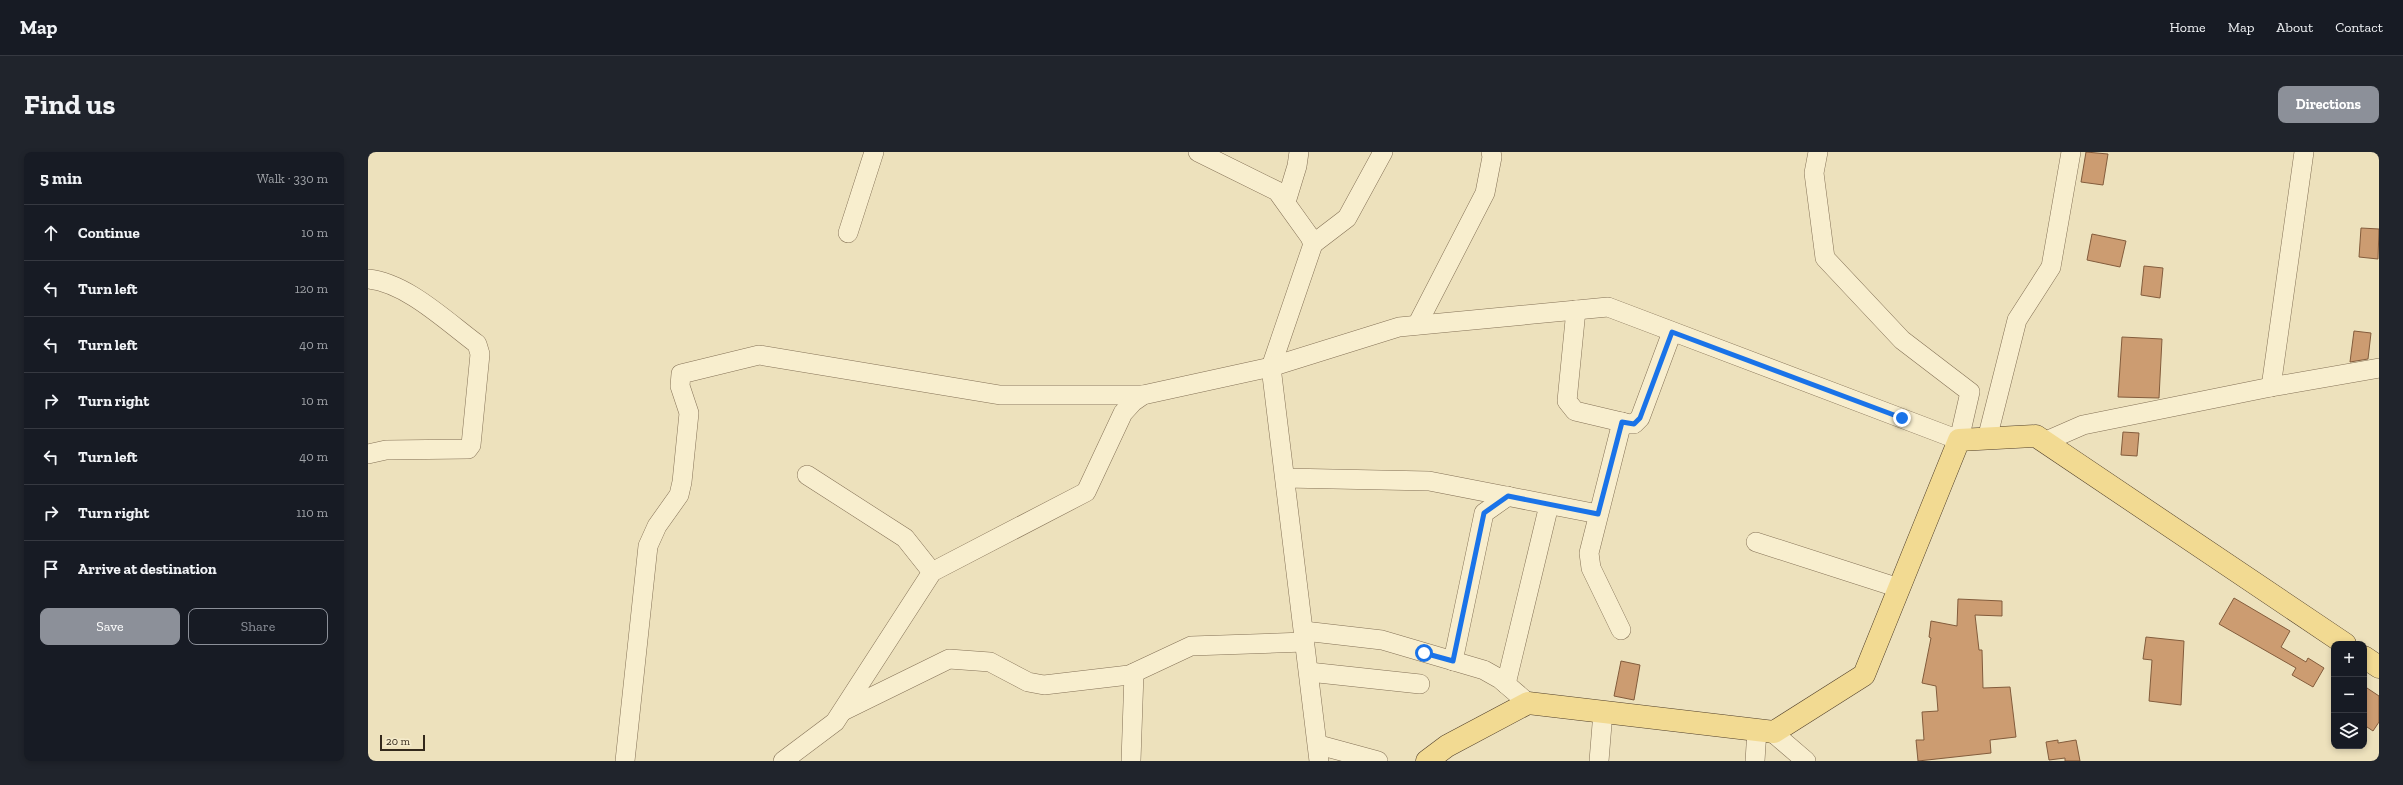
<!DOCTYPE html>
<meta charset="utf-8">
<style>
body{margin:0;font-family:"Zilla Slab",serif;background:#20242c;color:#f1f3f6}
.controls{position:absolute;right:12px;bottom:12px;display:grid;overflow:hidden;border-radius:8px;box-shadow:0 2px 6px #0003}
.controls button{width:36px;height:36px;display:grid;place-items:center;padding:0;border:0;border-bottom:1px solid #363941;background:#171b24;color:#f1f3f6;font:20px sans-serif}
.scale{position:absolute;left:12px;bottom:10px;width:45px;box-sizing:border-box;padding-left:4px;border:2px solid #33281b;border-top:0;font-size:11px;line-height:14px;white-space:nowrap;color:#33281b;-webkit-text-stroke:3px #f5ebcb;paint-order:stroke}
.stop{position:absolute;width:12px;height:12px;margin:-9px;border:3px solid #1a73e8;border-radius:50%;background:#fff}
.stop.end{background:#1a73e8;border-color:#fff;box-shadow:0 1px 4px #0008}
.list{margin:0;padding:0;list-style:none}
h2{display:flex;justify-content:space-between;align-items:center;height:52px;margin:0;padding:0 16px;font-size:17px}
h2 small{font-size:13px;font-weight:400;color:#9ea1a6}
.list li{display:grid;grid-template-columns:26px 1fr auto;gap:12px;align-items:center;box-sizing:border-box;height:56px;padding:0 16px;border-top:1px solid #363941}
.list b{display:block;font-size:15px;white-space:nowrap}
.list em{font-size:13px;font-style:normal;color:#9ea1a6}
.actions{display:flex;gap:8px;padding:12px 16px}
.actions a{flex:1;padding:9px 0;border:1px solid #8c9099;border-radius:8px;text-align:center;font-size:14px;color:#8c9099}
.actions .main{background:#8c9099;color:#fff}
.icon{flex:none;width:22px;height:22px;fill:none;stroke:currentColor;stroke-width:2;stroke-linecap:round;stroke-linejoin:round}
.map{position:relative;flex:none;width:2011px;height:609px;overflow:hidden;border-radius:8px}
header{display:flex;align-items:center;gap:24px;box-sizing:border-box;height:56px;padding:0 20px;background:#171b24;border-bottom:1px solid #363941}
header strong{font-size:19px}
nav{display:flex;gap:22px;margin-inline-start:auto;font-size:14px}
.intro{display:flex;align-items:center;justify-content:space-between;box-sizing:border-box;height:96px;padding:0 24px}
h1{margin:0;font-size:28px}
.button{padding:10px 18px;border-radius:8px;background:#8c9099;color:#fff;font-size:14px;font-weight:700}
main{display:flex;gap:24px;padding:0 24px}
aside{flex:1;background:#171b24;border-radius:8px;box-shadow:0 2px 6px #0003}
.map>svg:first-child{display:block}
.building{fill:#cc9c71;stroke:#835c3c}
.lines{fill:none;stroke-linecap:round;stroke-linejoin:round}
.minor-casing{stroke:#847156;stroke-width:20}
.major-casing{stroke:#513f2a;stroke-width:23}
.minor{stroke:#f8eece;stroke-width:19}
.major{stroke:#f2da92;stroke-width:22}
.route{stroke:#1a73e8;stroke-width:5}
</style>
<header>
<strong>Map</strong>
<nav><a>Home</a><a>Map</a><a>About</a><a>Contact</a></nav>
</header>
<div class="intro"><h1>Find us</h1><a class="button">Directions</a></div>
<main>
<aside>
<h2>5 min<small>Walk · 330 m</small></h2>
<ul class="list">
<li><svg class="icon" aria-label="ahead" viewBox="0 0 24 24"><path d="M12 20V5M6 11l6-6 6 6"/></svg><div><b>Continue</b></div><em>10 m</em></li>
<li><svg class="icon" aria-label="left" viewBox="0 0 24 24"><path d="M17 20v-9H6M10 6l-5 5 5 5"/></svg><div><b>Turn left</b></div><em>120 m</em></li>
<li><svg class="icon" aria-label="left" viewBox="0 0 24 24"><path d="M17 20v-9H6M10 6l-5 5 5 5"/></svg><div><b>Turn left</b></div><em>40 m</em></li>
<li><svg class="icon" aria-label="right" viewBox="0 0 24 24"><path d="M7 20v-9h11M14 6l5 5-5 5"/></svg><div><b>Turn right</b></div><em>10 m</em></li>
<li><svg class="icon" aria-label="left" viewBox="0 0 24 24"><path d="M17 20v-9H6M10 6l-5 5 5 5"/></svg><div><b>Turn left</b></div><em>40 m</em></li>
<li><svg class="icon" aria-label="right" viewBox="0 0 24 24"><path d="M7 20v-9h11M14 6l5 5-5 5"/></svg><div><b>Turn right</b></div><em>110 m</em></li>
<li><svg class="icon" aria-label="arrive" viewBox="0 0 24 24"><path d="M6 21V4h12l-3 4 3 4H6"/></svg><div><b>Arrive at destination</b></div></li>
</ul>
<div class="actions"><a class="main">Save</a><a>Share</a></div>
</aside>
<div class="map">
<svg width="2011" height="609" viewBox="0 0 2011 609">
<rect width="100%" height="100%" fill="#ede1bc"/>
<g class="building">
<path d="M1718,0L1740,2L1735,33L1713,30Z"/>
<path d="M1993,76L2011,77L2010,107L1991,105Z"/>
<path d="M1724,82L1758,89L1752,115L1719,108Z"/>
<path d="M1776,114L1795,116L1792,146L1773,143Z"/>
<path d="M1986,179L2003,181L2000,207L1982,210Z"/>
<path d="M1754,185L1794,187L1791,246L1750,245Z"/>
<path d="M1755,280L1771,281L1769,304L1753,303Z"/>
<path d="M1866,446L1922,479L1913,495L1938,510L1940,506L1956,516L1945,535L1924,523L1928,516L1851,472Z"/>
<path d="M1590,447L1634,449V464L1607,463L1611,498H1614L1615,536L1642,535L1648,585L1622,588L1623,601L1550,609L1548,588H1556L1554,560L1570,559L1568,534L1554,531L1563,486L1561,485L1563,469L1589,474Z"/>
<path d="M1778,485L1816,489L1813,553L1781,549L1784,508L1775,507Z"/>
<path d="M1253,509L1272,513L1266,548L1246,544Z"/>
<path d="M1996,534L2011,544V570L2005,579L1996,573Z"/>
<path d="M1690,588V591L1708,588L1712,609H1697V606L1681,608L1678,590Z"/>
</g>
<g class="lines">
<defs>
<g id="minor">
<path d="M830,0L909,39L942,85L945,92L903,215L951,609"/>
<path d="M918,50L929,14L931,0"/>
<path d="M480,81L506,0"/>
<path d="M945,92L979,66L1015,0"/>
<path d="M0,127C39,131 78,169 109,192L112,202L103,293L100,297L18,298L0,302"/>
<path d="M1208,158L1199,249L1207,259L1262,272H1266L1272,266L1304,180"/>
<path d="M1049,173L1117,41L1124,5L1123,0"/>
<path d="M1903,235L1936,0"/>
<path d="M1619,287L1649,168L1683,115L1703,0"/>
<path d="M1676,290L1715,273L1903,235L2011,216"/>
<path d="M439,323L537,386L564,420"/>
<path d="M917,326L1061,329L1230,362"/>
<path d="M1388,390L1531,436"/>
<path d="M1253,478L1223,416L1221,401L1254,270"/>
<path d="M936,479L1014,488L1116,518L1132,527L1160,551"/>
<path d="M1085,509L1116,361L1140,344"/>
<path d="M941,520L1052,532"/>
<path d="M1138,532L1181,353"/>
<path d="M475,559L581,507L622,510L660,530L676,533L761,523L823,494L937,490"/>
<path d="M1403,579L1438,609"/>
<path d="M951,593L1010,609"/>
<path d="M257,609L280,394L289,374L311,343L314,330L321,261L312,234L313,222L391,203L632,243H775"/>
<path d="M415,609L467,570L564,420L718,340L755,261L765,250L775,243L903,215L1031,175L1240,155L1591,288L1602,240L1534,188L1457,106L1446,21L1450,0"/>
<path d="M763,609L766,521"/>
<path d="M1231,609L1235,560"/>
<path d="M1387,609L1389,578"/>
</g>
<g id="major">
<path d="M1996,505L2011,515"/>
<path d="M1059,609L1079,594L1160,551L1406,580L1496,523L1591,288L1668,284L1977,492"/>
</g>
</defs>
<use href="#minor" class="minor-casing"/>
<use href="#major" class="major-casing"/>
<use href="#minor" class="minor"/>
<use href="#major" class="major"/>
</g>
<g class="lines">
<path class="route" d="M1056,501L1085,509L1116,361L1140,344L1230,362L1254,270L1266,272L1272,266L1304,180L1534,266"/>
</g>
</svg>
<div class="controls">
<button>+</button>
<button>−</button>
<button><svg class="icon" aria-label="layers" viewBox="0 0 24 24"><path d="M12 4l9 5-9 5-9-5zM3 14l9 5 9-5"/></svg></button>
</div>
<div class="scale">20 m</div>
<div class="stop" style="left:1056px;top:501px"></div>
<div class="stop end" style="left:1534px;top:266px"></div>
</div>
</main>
